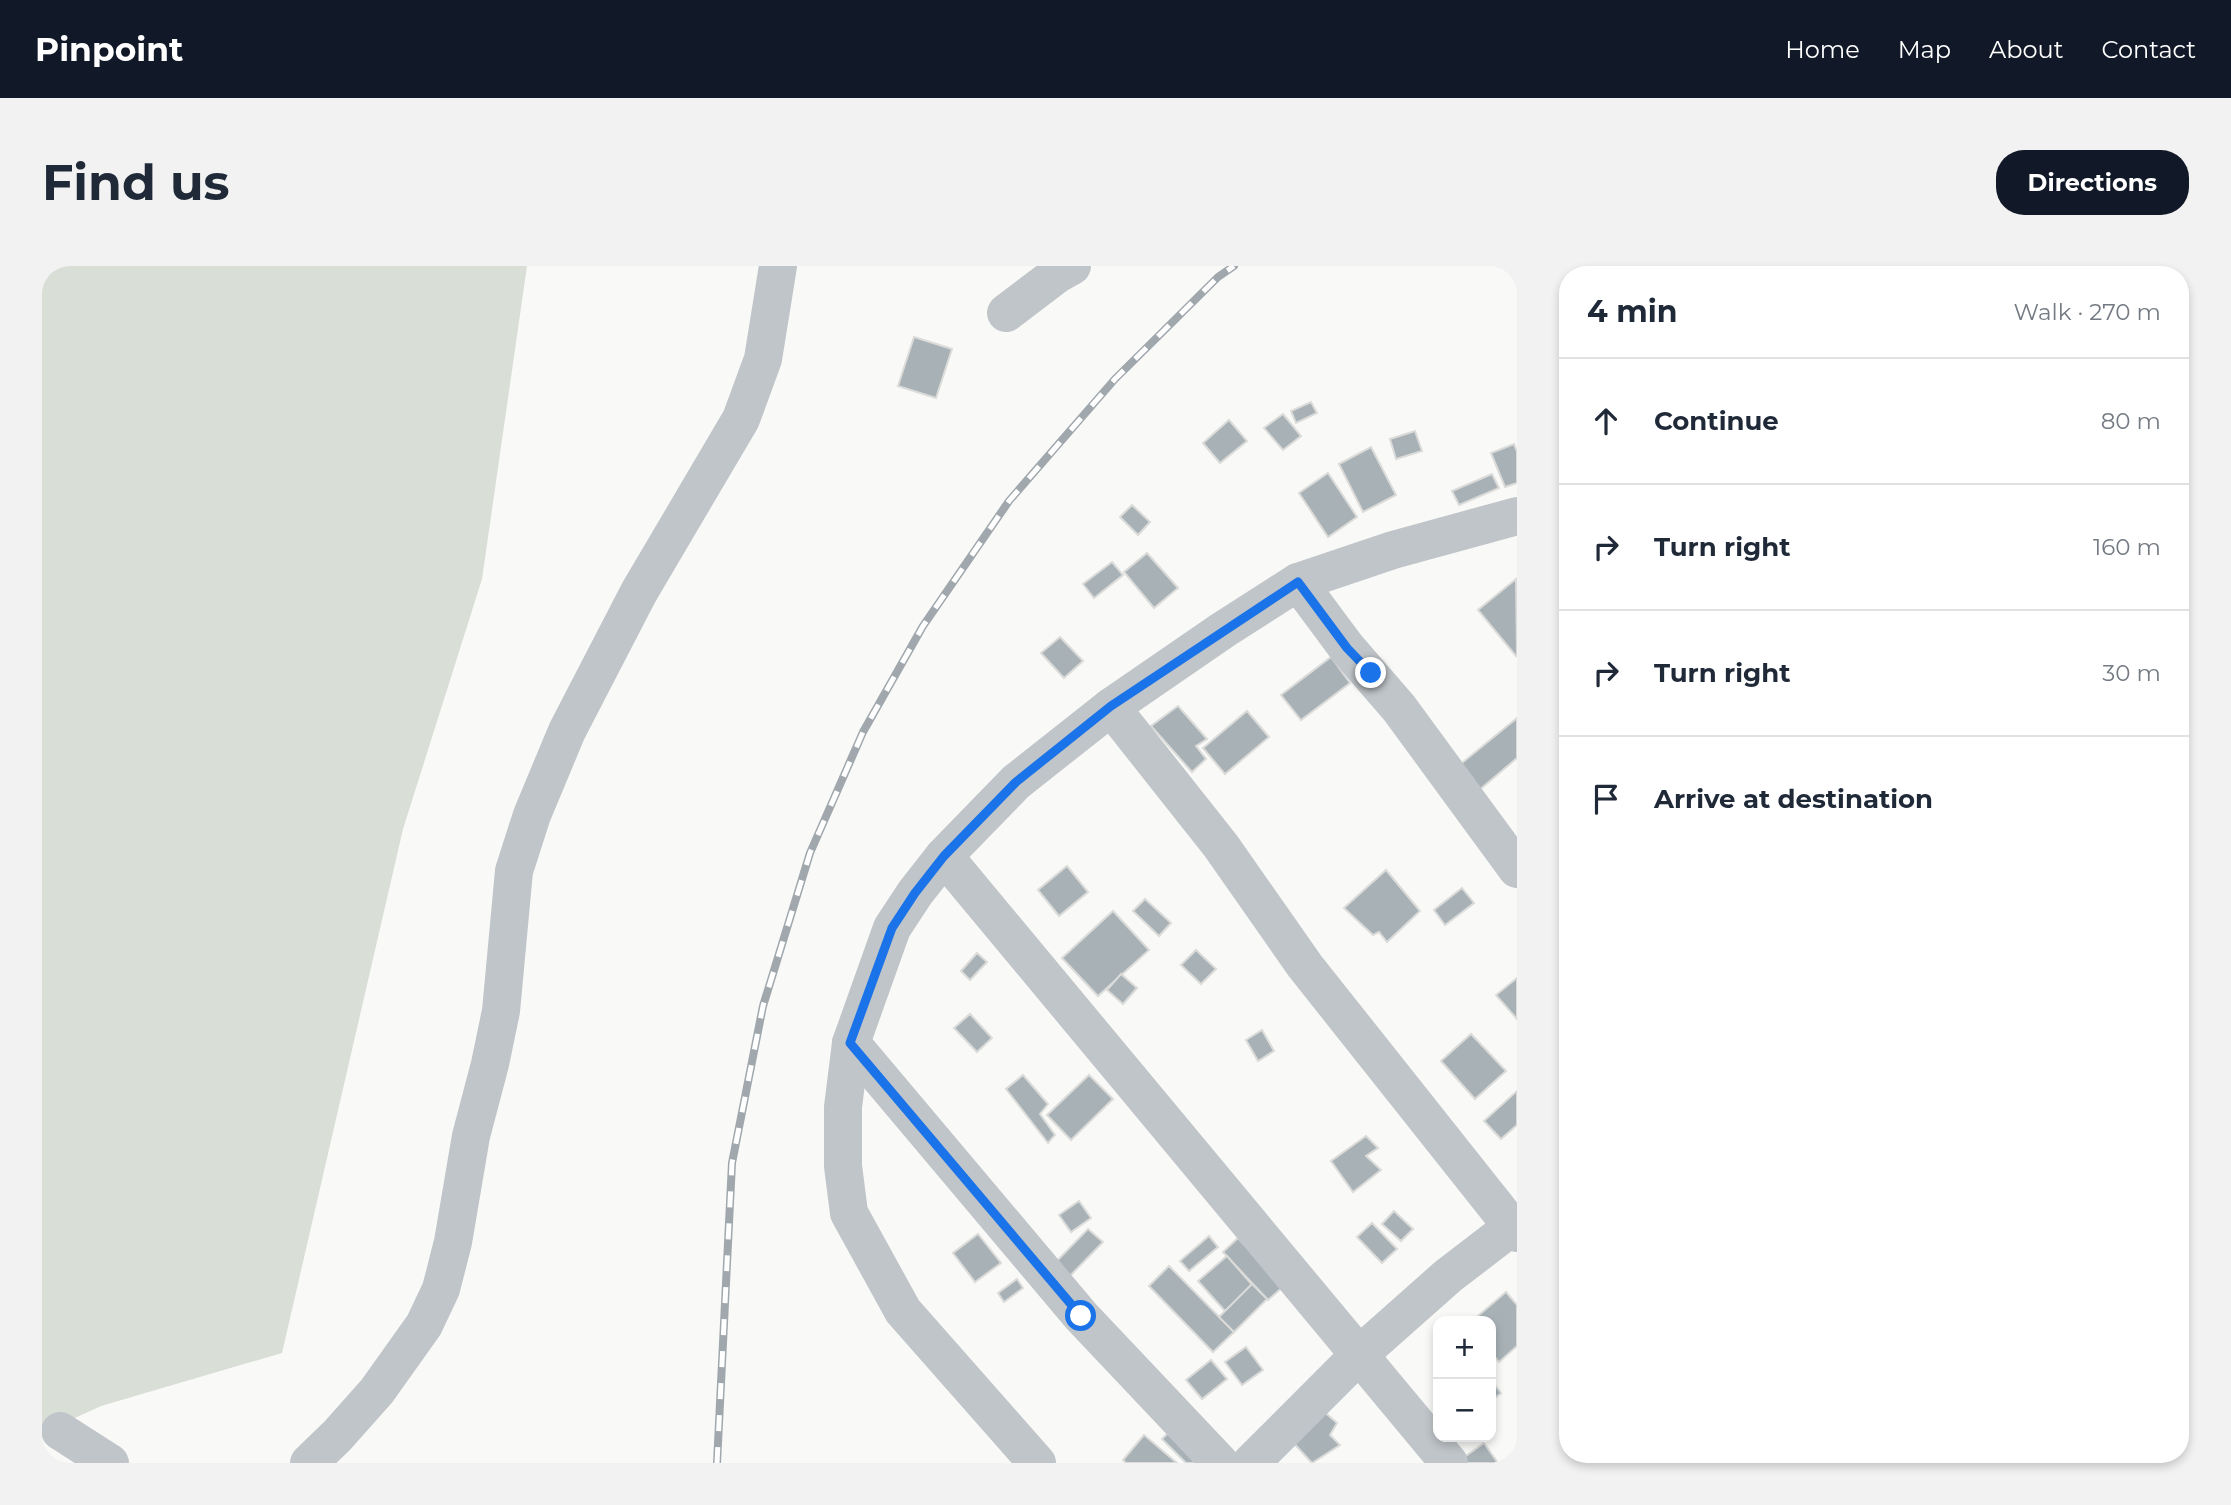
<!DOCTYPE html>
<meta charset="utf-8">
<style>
body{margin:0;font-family:Montserrat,sans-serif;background:#f2f2f3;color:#1f2937}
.controls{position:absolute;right:21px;bottom:21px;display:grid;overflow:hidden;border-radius:14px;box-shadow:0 4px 10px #0003}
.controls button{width:63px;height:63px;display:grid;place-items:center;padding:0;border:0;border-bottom:2px solid #e0e1e3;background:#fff;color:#1f2937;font:35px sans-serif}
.stop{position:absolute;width:21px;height:21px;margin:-16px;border:5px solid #1a73e8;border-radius:50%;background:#fff}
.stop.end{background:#1a73e8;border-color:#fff;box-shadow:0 2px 7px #0008}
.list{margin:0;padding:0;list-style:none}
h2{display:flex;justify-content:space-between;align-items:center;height:91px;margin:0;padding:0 28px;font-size:30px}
h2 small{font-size:23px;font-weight:400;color:#747a83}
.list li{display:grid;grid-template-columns:46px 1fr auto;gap:21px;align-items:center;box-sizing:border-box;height:126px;padding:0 28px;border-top:2px solid #e0e1e3}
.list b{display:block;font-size:26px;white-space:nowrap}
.list em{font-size:23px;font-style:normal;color:#747a83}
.icon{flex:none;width:38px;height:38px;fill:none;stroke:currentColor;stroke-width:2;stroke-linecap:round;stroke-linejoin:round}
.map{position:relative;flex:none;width:1475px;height:1197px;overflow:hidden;border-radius:28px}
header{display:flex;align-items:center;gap:42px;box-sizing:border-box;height:98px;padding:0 35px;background:#111827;color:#fff}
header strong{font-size:33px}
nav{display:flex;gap:38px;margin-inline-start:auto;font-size:24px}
.intro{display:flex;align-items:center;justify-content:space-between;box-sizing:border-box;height:168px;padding:0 42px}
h1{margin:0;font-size:49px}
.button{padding:18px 32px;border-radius:28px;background:#111827;color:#fff;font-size:24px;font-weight:700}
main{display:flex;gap:42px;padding:0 42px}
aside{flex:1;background:#fff;border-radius:28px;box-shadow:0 4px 10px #0003}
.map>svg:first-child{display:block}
.green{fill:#d9ded6}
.building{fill:#a7b1b6;stroke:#dbdbd9;stroke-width:2}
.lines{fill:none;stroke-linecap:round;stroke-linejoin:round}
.minor{stroke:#c0c5c9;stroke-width:38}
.rail-casing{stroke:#a0a8ad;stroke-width:8}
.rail{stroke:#fff;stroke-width:5;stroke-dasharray:16;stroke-linecap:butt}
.route{stroke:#1a73e8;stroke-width:9}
</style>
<header>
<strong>Pinpoint</strong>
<nav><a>Home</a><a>Map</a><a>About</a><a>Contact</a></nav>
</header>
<div class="intro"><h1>Find us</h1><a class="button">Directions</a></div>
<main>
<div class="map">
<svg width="1475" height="1197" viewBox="0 0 1475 1197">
<rect width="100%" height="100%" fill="#f9f9f7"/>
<path class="green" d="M0,0H485L440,313L361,563L240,1087L59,1140L0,1167Z"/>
<g class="building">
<path d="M872,71L910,83L894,132L856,120Z"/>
<path d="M1269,136L1275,147L1254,157L1249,145Z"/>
<path d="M1241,148L1259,170L1241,184L1222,162Z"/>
<path d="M1187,154L1205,175L1178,197L1161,177Z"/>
<path d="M1373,165L1380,185L1354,193L1348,173Z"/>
<path d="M1472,178L1475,186V217L1463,221L1449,187Z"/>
<path d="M1329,181L1354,229L1321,246L1297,198Z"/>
<path d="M1286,207L1315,251L1286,271L1257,227Z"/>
<path d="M1450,208L1457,222L1417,239L1410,225Z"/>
<path d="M1090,239L1108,256L1096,269L1078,251Z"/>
<path d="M1105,287L1136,322L1112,342L1082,306Z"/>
<path d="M1070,296L1081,309L1052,332L1041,318Z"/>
<path d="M1474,313L1475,389L1474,390L1436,344Z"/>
<path d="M1018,371L1041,395L1022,412L999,387Z"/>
<path d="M1289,391L1308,417L1259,454L1239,429Z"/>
<path d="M1136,440L1165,473L1154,480L1164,493L1150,506L1109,460Z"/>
<path d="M1205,445L1227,471L1183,508L1161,482Z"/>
<path d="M1475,452V492L1436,525L1415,501Z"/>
<path d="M1025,600L1046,626L1017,650L996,624Z"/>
<path d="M1344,604L1378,645L1345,676L1337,666L1331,669L1302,642Z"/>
<path d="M1420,622L1432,637L1403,659L1392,644Z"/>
<path d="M1103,633L1129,657L1117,670L1091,645Z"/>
<path d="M1071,645L1107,684L1056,730L1020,692Z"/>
<path d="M1154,684L1174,703L1159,718L1139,699Z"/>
<path d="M935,687L945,696L928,714L919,705Z"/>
<path d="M1079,708L1095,722L1081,738L1065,724Z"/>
<path d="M1475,712V753L1454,729Z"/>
<path d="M928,748L950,772L935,786L912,762Z"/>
<path d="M1220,764L1232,785L1216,795L1204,774Z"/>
<path d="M1429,768L1464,805L1433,833L1399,795Z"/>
<path d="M981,809L1006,838L998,848L1013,869L1006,877L964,823Z"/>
<path d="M1047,809L1071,833L1029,874L1005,849Z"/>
<path d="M1475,825V859L1459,873L1442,855Z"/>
<path d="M1324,870L1336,882L1324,890L1339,904L1311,926L1289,895Z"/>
<path d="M1037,935L1049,952L1029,966L1017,949Z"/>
<path d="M1352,945L1371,963L1359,975L1340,958Z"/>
<path d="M1330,957L1355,983L1340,997L1315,971Z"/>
<path d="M1046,963L1061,976L1021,1017L1007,1003Z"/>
<path d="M936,968L959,997L933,1016L911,987Z"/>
<path d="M1167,970L1176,981L1147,1005L1138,995Z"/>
<path d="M1196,972L1242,1020L1226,1034L1181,986Z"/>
<path d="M1185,990L1212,1021L1183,1045L1156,1015Z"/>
<path d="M1127,1000L1192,1066L1171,1086L1107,1020Z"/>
<path d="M975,1013L981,1022L962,1036L956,1027Z"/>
<path d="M1210,1018L1225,1033L1192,1066L1177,1051Z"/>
<path d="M1464,1026L1475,1039V1080L1457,1096L1449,1086V1055H1430Z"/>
<path d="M1204,1081L1221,1104L1200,1119L1183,1096Z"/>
<path d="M1169,1094L1185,1113L1160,1133L1144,1114Z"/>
<path d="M1449,1114L1459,1127L1449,1135Z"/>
<path d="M1278,1142L1295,1157L1288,1169L1298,1179L1270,1197L1246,1171Z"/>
<path d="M1133,1160L1159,1197H1144L1120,1173Z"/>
<path d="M1102,1169L1135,1197H1084L1081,1194Z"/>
<path d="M1442,1177L1456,1197H1424L1421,1192Z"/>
</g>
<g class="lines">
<g class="minor">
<path d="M964,47L1014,9L1030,0"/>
<path d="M1256,316L1305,382L1357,442L1475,603"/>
<path d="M1069,441L1179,580L1263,700L1475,967"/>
<path d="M902,590L1407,1197"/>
<path d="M809,777L1039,1050L1178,1197"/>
<path d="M18,1165L68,1197"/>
<path d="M267,1197L295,1170L335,1125L382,1059L399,1023L411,976L429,870L448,798L459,745L472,605L490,549L525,465L597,326L699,153L721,93L736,0"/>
<path d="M995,1197L861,1045L807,947L801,900V841L809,777L850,662L873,627L902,590L974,516L1069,441L1181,364L1256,316L1351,284L1475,250"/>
<path d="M1209,1197L1318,1088L1406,1010L1475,957"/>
</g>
<defs>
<path id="rail" d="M675,1197L690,897L721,740L768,587L821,466L881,360L967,235L1073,113L1176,11L1192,0"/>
</defs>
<use href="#rail" class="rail-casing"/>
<use href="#rail" class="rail"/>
</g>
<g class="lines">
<path class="route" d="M1039,1050L808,777L850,662L873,627L902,590L974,516L1069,440L1256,316L1305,382L1329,407"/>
</g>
</svg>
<div class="controls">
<button>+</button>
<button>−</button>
</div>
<div class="stop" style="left:1039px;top:1050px"></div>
<div class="stop end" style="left:1329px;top:407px"></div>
</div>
<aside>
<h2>4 min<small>Walk · 270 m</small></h2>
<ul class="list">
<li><svg class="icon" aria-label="ahead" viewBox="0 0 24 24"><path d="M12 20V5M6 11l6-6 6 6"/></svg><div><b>Continue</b></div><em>80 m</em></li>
<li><svg class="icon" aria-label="right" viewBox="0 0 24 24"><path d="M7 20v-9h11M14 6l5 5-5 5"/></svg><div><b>Turn right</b></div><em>160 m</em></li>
<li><svg class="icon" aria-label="right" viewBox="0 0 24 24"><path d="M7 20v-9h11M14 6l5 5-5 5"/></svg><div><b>Turn right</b></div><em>30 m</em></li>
<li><svg class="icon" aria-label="arrive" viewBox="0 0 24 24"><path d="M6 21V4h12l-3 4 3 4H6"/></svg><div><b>Arrive at destination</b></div></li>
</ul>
</aside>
</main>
